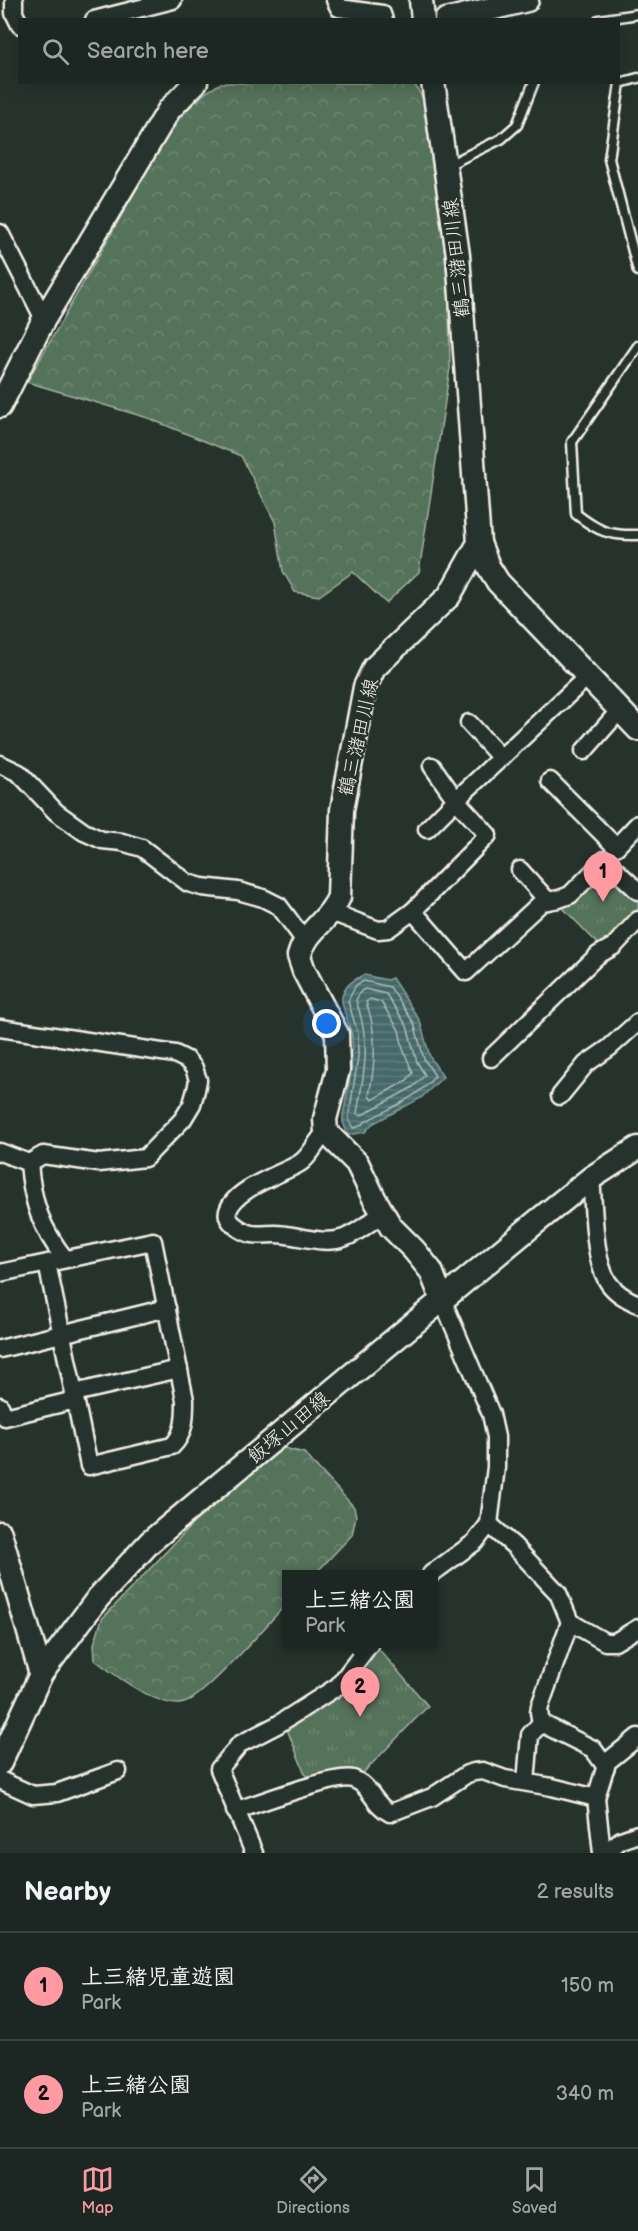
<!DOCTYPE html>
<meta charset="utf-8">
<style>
body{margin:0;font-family:"Balsamiq Sans","Klee One",sans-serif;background:#252e2a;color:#f1f3f6}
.you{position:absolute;left:327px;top:1024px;width:21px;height:21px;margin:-15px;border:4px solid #fff;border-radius:50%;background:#1a73e8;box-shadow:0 0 0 9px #1a73e833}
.badge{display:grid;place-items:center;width:39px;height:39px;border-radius:50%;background:#ff9aa2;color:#111;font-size:20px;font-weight:700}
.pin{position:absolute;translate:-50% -50px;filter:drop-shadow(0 2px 3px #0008)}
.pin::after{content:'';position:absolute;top:32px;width:21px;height:18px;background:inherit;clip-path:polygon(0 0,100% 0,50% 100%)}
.popup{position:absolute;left:282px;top:1570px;width:156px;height:78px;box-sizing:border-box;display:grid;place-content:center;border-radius:0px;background:#1c2622;filter:drop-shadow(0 2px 4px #0005);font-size:20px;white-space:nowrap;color:#a0a5a5}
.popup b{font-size:22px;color:#f1f3f6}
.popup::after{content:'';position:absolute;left:50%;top:100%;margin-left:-12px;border:12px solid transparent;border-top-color:#1c2622}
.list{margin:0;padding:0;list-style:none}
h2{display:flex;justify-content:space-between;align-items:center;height:78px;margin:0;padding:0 24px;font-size:26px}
h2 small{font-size:20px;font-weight:400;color:#a0a5a5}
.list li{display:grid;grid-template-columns:39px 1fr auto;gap:18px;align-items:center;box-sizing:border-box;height:108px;padding:0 24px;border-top:2px solid #3a4340}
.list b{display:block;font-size:22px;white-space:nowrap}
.list p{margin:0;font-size:20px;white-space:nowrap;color:#a0a5a5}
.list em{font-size:20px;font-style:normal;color:#a0a5a5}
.icon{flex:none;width:33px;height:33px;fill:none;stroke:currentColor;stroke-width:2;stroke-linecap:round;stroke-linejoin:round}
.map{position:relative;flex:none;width:638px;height:1853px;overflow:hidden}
.search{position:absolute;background:#1c2622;box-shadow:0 3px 15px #0003;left:18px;right:18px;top:18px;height:66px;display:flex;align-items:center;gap:15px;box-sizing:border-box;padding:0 21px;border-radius:0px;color:#a0a5a5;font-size:22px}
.sheet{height:294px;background:#1c2622}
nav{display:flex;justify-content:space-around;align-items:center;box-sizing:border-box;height:84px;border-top:2px solid #3a4340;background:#1c2622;font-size:16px;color:#a0a5a5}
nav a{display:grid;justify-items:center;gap:3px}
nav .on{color:#ff9aa2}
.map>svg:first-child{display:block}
.forest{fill:url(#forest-crowns);stroke:#a4b2a1;stroke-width:1.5}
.park{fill:url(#park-tufts);stroke:#a4b2a1;stroke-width:1.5}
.water{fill:url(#water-rules);stroke:#8a9e9c;stroke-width:1.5}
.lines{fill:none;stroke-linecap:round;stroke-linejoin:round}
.shore{stroke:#aebab6;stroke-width:1.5}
.lane-casing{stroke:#f4f1e8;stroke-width:13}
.street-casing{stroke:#f4f1e8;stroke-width:21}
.secondary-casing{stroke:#f4f1e8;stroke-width:27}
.lane{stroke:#26332d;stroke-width:8}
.street{stroke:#26332d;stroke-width:16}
.secondary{stroke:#26332d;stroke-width:22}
.labels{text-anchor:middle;stroke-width:4.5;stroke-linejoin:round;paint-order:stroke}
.street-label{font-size:20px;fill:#f4f1e8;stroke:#26332d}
</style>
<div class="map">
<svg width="638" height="1853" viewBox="0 0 638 1853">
<defs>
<pattern id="forest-crowns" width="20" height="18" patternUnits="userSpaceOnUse" patternTransform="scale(1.5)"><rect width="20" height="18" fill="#55725a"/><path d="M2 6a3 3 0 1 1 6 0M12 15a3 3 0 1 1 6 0" fill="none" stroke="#6e8772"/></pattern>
<pattern id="park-tufts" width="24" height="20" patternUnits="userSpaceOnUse" patternTransform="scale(1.5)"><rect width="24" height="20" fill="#55725a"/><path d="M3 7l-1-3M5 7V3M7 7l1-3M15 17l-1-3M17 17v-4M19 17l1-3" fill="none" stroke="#6e8772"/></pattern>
<pattern id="water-rules" width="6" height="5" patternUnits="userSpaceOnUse" patternTransform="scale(1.5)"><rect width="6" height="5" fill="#44676a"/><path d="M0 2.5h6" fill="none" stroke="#607d7f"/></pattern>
</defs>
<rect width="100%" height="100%" fill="#26332d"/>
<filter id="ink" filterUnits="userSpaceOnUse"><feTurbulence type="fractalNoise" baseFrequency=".0167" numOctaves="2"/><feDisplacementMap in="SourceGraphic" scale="12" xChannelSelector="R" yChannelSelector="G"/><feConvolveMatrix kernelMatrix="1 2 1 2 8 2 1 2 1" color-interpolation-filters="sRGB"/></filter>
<g filter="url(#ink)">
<g class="forest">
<path d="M221,83H414L427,105L437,167L449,300L450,368L419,572L386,603L353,572L319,596L295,592L283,571L275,522L241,456L148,418L27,382L175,121L205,93Z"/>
<path d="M284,1448L304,1453L354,1507L356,1516L352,1535L315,1574H286V1604C269,1623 204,1698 184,1703C160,1710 113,1674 95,1660L94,1644L102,1619L204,1512L271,1455Z"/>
</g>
<g class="park">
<path d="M605,865L638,897V912L602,948L563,908Z"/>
<path d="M377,1647L428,1706L362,1774L308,1781L286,1727Z"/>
</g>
<path class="water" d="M364,975L387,980L392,978L420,1021L430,1057L443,1077L421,1098L372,1124L365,1132L348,1135L343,1122V1115C348,1089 354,1063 352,1037C351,1025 340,1006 342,997C345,985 354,979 364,975Z"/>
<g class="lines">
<g class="shore">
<path d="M364,981L390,987L414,1023L424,1059L435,1076C418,1097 393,1107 370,1119C363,1122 362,1127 353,1128L349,1121V1116L358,1057V1034L348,1001L356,985Z"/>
<path d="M365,989L386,994L407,1026L417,1062L425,1075L413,1087L360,1116L357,1113C365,1068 371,1045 356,1000L361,991Z"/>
<path d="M370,999L381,1002L399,1030L403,1049L413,1073L407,1080L372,1100L369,1096C375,1064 378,1034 366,1002Z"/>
</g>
<defs>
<g id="lane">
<path d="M599,20L638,14"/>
<path d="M638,78L620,83L609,159L638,271"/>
<path d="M446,166L501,139L517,125L534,82"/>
<path d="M638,346L572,442L576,514C598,531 609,536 638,535"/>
</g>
<g id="street">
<path d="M14,0V13L20,25"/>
<path d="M335,0L339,8L382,14L384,20"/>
<path d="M94,20L173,0"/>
<path d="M0,233L44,319"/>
<path d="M469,723L501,758"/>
<path d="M584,751L620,710"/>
<path d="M0,764L19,773L56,812L84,832L102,840L122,842L142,848L188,883L202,887L238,891L263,898L279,906L305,941"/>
<path d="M550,781L616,847L638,824"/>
<path d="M427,829L456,800L432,766"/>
<path d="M520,870L548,901"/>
<path d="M413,911L488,835L456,800L588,676"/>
<path d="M331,912L378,930L388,929L413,911L466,972L542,902L559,899L570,895L605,860L638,891"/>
<path d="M0,1028L175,1054L187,1060L194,1068L198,1080L196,1090L192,1104L183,1119L145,1158L99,1163L43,1155L29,1163L0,1152"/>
<path d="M491,1058L598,955L614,946L638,920"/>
<path d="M560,1096L586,1064L609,1048L638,1022"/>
<path d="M326,1132C316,1141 311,1156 300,1163C282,1174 235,1188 228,1211C225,1221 240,1230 248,1233C256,1236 266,1234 275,1234C297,1234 322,1246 344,1238C358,1233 370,1222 383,1213"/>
<path d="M29,1163C32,1202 41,1228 65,1259"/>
<path d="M591,1178C594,1206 593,1259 608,1282C615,1293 626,1299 638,1304"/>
<path d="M0,1273L153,1241L185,1400C185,1417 185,1434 172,1446L89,1466L47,1263"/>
<path d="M0,1349L167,1308"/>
<path d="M74,1393L179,1369"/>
<path d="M0,1406L5,1417L75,1400"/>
<path d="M489,1524L514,1546L558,1593L570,1622L605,1642H615L638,1628"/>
<path d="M431,1574L475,1542L489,1524L496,1467V1437L491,1414L442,1299"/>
<path d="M570,1622L540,1706L539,1712L541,1723L593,1749L606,1767"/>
<path d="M0,1780L33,1795L57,1793L118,1771"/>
<path d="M526,1782L530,1735L541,1723"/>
<path d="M235,1811C256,1804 336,1774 353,1779C372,1786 372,1804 390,1813L432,1797L467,1774L474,1772L483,1771L505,1779L552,1787L596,1798"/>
<path d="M254,1853L219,1769L240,1744L277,1725L338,1686L370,1644"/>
<path d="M602,1853L596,1798L603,1775L607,1762L638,1737"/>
<path d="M605,1853L621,1840L638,1834"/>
</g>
<g id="secondary">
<path d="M421,0L423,20"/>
<path d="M446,20L527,0"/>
<path d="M433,82L458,255L479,543L449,596L374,668L365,687L342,810L339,897C328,923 307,928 299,956L304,971L337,1034L338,1070L325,1119L326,1132L357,1163L374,1198L391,1227L414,1250L431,1271L442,1299"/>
<path d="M0,406L44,319L169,110L196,82"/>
<path d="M479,543L488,566L498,582L638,729"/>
<path d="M0,1533L41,1674"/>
<path d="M0,1763L41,1674L98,1598L150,1542L535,1223L591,1178L638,1148"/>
</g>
</defs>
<use href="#lane" class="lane-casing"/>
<use href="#street" class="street-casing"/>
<use href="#secondary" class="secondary-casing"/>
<use href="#lane" class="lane"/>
<use href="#street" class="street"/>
<use href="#secondary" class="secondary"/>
</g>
</g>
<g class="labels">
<g class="street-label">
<text transform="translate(456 258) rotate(-96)" y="7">鶴三潴田川線</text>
<text transform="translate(358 737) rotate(-77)" y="7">鶴三潴田川線</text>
<text transform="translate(288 1427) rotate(-40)" y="7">飯塚山田線</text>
</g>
</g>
</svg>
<div class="you"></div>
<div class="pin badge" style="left:603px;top:902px">1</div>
<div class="pin badge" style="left:360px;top:1717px">2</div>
<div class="popup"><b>上三緒公園</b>Park</div>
<div class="search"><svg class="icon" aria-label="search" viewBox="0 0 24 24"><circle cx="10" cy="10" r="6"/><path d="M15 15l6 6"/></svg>Search here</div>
</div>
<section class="sheet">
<h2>Nearby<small>2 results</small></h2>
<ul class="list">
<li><span class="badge">1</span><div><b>上三緒児童遊園</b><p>Park</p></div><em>150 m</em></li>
<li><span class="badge">2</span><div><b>上三緒公園</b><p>Park</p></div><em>340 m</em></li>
</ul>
</section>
<nav>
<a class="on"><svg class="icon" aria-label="map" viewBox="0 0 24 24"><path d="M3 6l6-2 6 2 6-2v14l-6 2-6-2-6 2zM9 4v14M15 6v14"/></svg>Map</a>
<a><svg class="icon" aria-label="directions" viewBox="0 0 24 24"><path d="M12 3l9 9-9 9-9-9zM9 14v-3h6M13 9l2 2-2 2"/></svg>Directions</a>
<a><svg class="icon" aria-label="saved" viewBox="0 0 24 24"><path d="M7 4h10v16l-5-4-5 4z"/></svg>Saved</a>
</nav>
